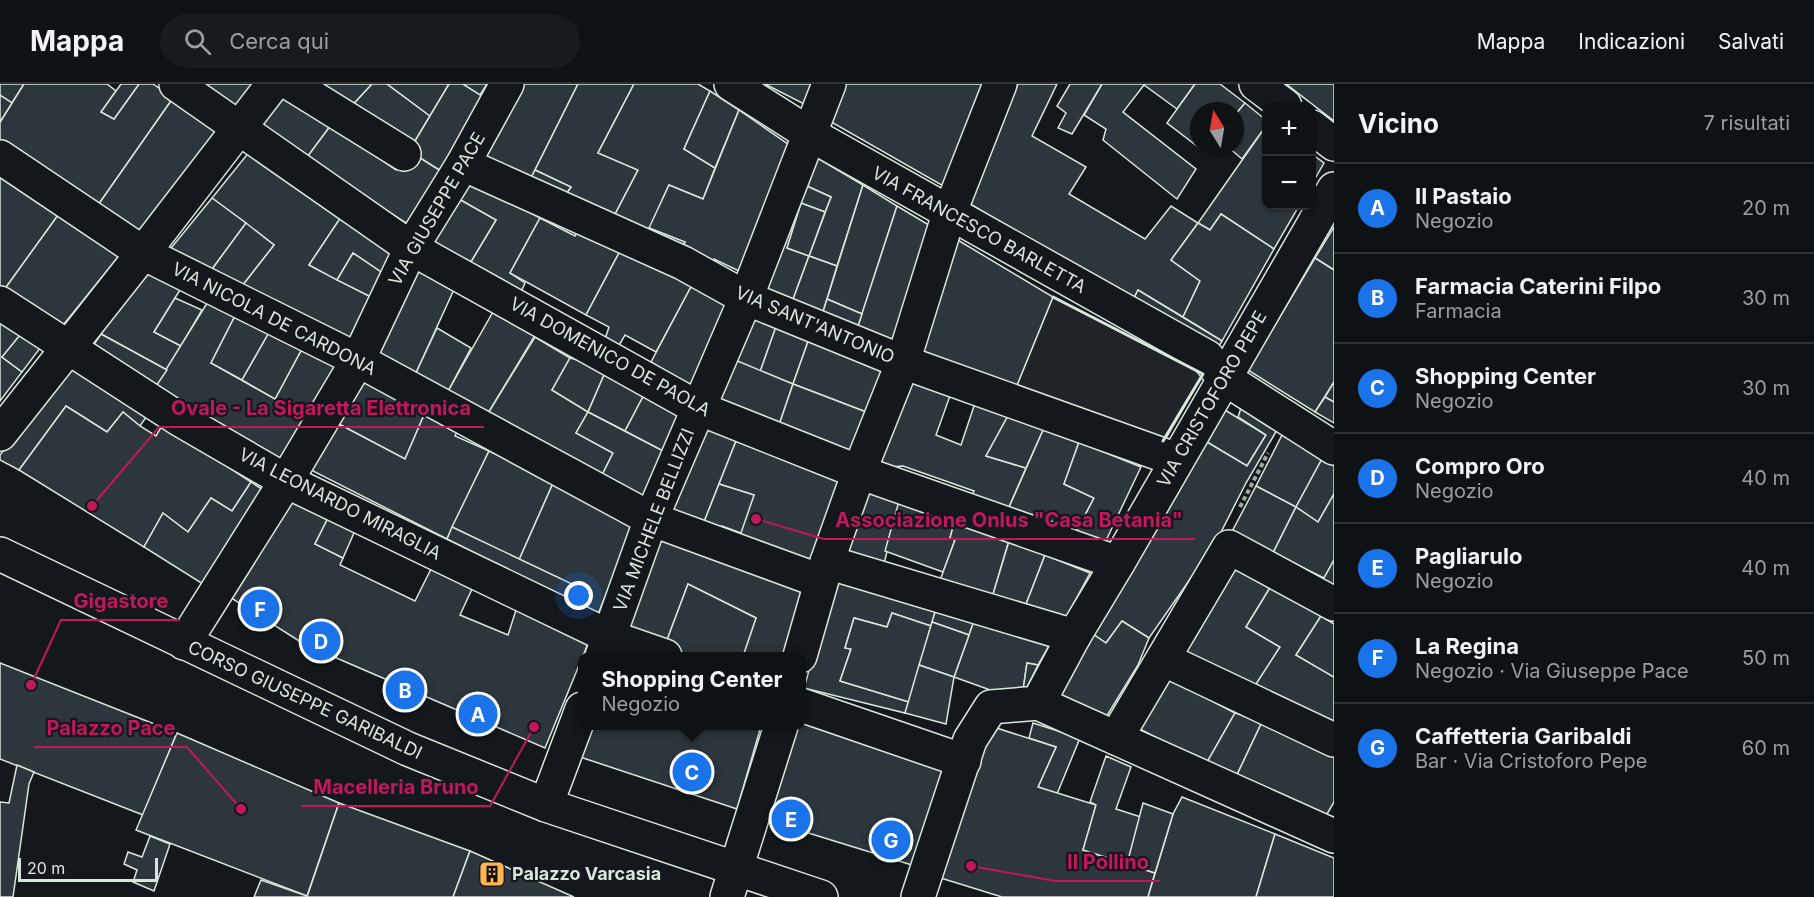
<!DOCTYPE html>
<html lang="it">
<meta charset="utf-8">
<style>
body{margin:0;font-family:Inter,sans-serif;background:#181b1e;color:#f1f3f6}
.controls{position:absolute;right:18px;top:18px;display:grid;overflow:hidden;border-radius:12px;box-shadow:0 2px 4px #0004}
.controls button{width:54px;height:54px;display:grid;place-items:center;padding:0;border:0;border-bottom:2px solid #2f3234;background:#0f1215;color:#f1f3f6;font:30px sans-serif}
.compass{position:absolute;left:1190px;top:18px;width:54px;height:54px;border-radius:50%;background:#0f1215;box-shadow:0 2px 4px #0004;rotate:349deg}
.scale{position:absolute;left:18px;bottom:15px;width:140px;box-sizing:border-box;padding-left:6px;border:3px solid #d8e6dc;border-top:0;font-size:16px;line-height:21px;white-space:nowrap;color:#d8e6dc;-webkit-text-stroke:4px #14181c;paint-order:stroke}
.you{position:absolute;left:579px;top:512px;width:21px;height:21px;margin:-15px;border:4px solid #fff;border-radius:50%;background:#1a73e8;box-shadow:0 0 0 9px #1a73e833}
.badge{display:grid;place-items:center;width:39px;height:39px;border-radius:50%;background:#1a73e8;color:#fff;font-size:20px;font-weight:700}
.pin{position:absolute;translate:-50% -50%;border:3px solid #fff;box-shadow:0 2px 6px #0006}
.popup{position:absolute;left:578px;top:568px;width:228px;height:78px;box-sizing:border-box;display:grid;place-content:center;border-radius:12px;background:#0f1215;filter:drop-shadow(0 2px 4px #0005);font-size:20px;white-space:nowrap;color:#9b9ea0}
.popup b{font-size:22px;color:#f1f3f6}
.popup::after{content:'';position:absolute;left:50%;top:100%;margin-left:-12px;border:12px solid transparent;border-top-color:#0f1215}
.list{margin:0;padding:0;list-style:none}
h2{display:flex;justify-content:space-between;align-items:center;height:78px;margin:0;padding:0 24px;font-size:26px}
h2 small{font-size:20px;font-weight:400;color:#9b9ea0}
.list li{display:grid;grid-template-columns:39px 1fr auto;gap:18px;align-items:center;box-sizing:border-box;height:90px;padding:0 24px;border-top:2px solid #2f3234}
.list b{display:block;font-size:22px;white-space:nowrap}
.list p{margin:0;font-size:20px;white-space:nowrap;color:#9b9ea0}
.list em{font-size:20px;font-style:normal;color:#9b9ea0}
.icon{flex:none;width:33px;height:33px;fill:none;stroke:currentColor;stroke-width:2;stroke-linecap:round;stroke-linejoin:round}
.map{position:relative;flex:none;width:1334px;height:813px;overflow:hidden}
header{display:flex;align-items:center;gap:36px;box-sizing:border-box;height:84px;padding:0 30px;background:#0f1215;border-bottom:2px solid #2f3234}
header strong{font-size:28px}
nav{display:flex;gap:33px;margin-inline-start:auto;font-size:21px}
.search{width:420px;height:54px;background:#181b1e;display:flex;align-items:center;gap:15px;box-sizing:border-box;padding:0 21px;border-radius:33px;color:#9b9ea0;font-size:22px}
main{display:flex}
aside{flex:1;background:#0f1215}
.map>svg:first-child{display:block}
.green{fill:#202428;stroke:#939e99;stroke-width:1.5}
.building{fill:#2c363c;stroke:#d8e6dc;stroke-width:1.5}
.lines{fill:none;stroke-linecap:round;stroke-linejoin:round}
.street-casing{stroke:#d8e6dc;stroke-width:36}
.primary-casing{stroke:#d8e6dc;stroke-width:36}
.path{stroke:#9da8a2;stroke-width:4;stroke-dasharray:4.5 3;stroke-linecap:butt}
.street{stroke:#14181c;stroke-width:33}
.primary{stroke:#14181c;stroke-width:33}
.wall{stroke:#d8e6dc;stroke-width:3}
.labels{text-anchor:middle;stroke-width:4.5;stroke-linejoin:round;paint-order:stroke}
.street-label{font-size:18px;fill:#d8e6dc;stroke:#14181c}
.poi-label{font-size:18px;font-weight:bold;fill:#d8e6dc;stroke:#14181c;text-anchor:start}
.leader{fill:none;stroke:#c2185b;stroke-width:2}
.callout-dot{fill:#c2185b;stroke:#14181c;stroke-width:2}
.callout-label{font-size:20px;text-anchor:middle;font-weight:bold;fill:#c2185b;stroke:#14181c;stroke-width:4.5;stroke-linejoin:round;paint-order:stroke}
</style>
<header>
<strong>Mappa</strong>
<div class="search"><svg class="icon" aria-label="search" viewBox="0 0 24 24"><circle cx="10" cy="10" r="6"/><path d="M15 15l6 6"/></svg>Cerca qui</div>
<nav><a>Mappa</a><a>Indicazioni</a><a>Salvati</a></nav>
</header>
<main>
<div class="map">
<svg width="1334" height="813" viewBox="0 0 1334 813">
<rect width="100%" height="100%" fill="#14181c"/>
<path class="green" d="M1053,213L1203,290L1164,358L1016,303Z"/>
<g class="building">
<path d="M0,0H24L12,19L0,11Z"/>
<path d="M24,0H107L116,7L101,28L114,35L139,0H153L173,14L96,124L0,58V38Z"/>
<path d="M121,0H139L114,35L101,28Z"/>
<path d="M199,0H254L233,27Z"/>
<path d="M312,0H372L349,25Z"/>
<path d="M372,0H387L430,32L409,67L349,25Z"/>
<path d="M387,0H449L430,32Z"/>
<path d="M449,0H463L486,14L444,89L409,67Z"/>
<path d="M463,0H487L480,11Z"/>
<path d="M519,0H578L529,98L479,74Z"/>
<path d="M578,0H634L598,69L638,86L611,138L563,114L571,103L535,86Z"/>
<path d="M634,0H698L710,7L684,65L715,84L703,115L669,101L645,155L611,138L638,86L598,69Z"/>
<path d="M765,0H817L808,22Z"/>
<path d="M840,0H986L945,103L826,35Z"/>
<path d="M1018,0H1057L1032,52L1086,83L1069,110L1145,155L1171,122L1198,139L1171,176L1200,197L1183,233L1138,206L1132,218L967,118Z"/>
<path d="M1070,0H1102L1072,50L1058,44L1066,29L1057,22Z"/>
<path d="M1102,0H1195L1177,25L1144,1L1123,28L1196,85L1177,115L1103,56L1106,45L1084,31Z"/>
<path d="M1195,0H1220L1245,19L1235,31V27H1199V63H1210L1206,69L1167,39Z"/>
<path d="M1286,0H1334V37Z"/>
<path d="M710,7L739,26L715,84L684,65Z"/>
<path d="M284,8L331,41L305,76L264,51L261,31Z"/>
<path d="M0,11L12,19L0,38Z"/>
<path d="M173,14L222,47L140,150L96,124Z"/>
<path d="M1245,19L1266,36V42L1242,75L1228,63H1235V31Z"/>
<path d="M739,26L795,65L739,187L714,175L710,187L677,171L685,158L649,144L669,101L703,115Z"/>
<path d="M331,41L396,86L409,67L444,89L411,142L305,76Z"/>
<path d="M1266,42V122H1299L1274,165L1221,130L1210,146L1198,139Z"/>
<path d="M254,62L343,130L309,181L375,215L352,262L238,207L274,161L212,114Z"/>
<path d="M809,69L863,101L837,182L809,172L831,113L798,98Z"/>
<path d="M1312,70L1324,79L1312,100Z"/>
<path d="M535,86L571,103L563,114L529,98Z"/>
<path d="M0,88L61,127L4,206L0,204Z"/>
<path d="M469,95L540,134L510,189L525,199L520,210L469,181L496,136L457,114Z"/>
<path d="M798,98L831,113L825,128L801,119L787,164L809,172L792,218L756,204Z"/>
<path d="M863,101L897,122L862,230L827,215Z"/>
<path d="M212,114L246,139L207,192L167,169Z"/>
<path d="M457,114L496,136L469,181L428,159Z"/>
<path d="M801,119L825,128L809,172L787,164Z"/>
<path d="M897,122L934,144L894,261L857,245Z"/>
<path d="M61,127L123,167L60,245L4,206Z"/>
<path d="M343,130L398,169L387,192L353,169L337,196L309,181Z"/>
<path d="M1221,130L1274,165L1222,257L1183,233L1200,197L1171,176L1198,139L1210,146Z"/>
<path d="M540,134L575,152L578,147L620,167L586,231L510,189Z"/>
<path d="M246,139L274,161L238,207L207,192Z"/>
<path d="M1334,143V186L1315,174Z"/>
<path d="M649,144L685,158L677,171L645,155Z"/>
<path d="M951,152L1053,213L1013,311L910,271Z"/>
<path d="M620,167L692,201L656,268L625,251L618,263L604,258L609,243L586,231Z"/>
<path d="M353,169L387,192L375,215L337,196Z"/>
<path d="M809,172L837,182L822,231L792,218Z"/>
<path d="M1315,174L1334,186V298L1315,328L1248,286Z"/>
<path d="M149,181L183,201L154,248L181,262L167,286L101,250Z"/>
<path d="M417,182L456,201L415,291L373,268Z"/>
<path d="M692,201L730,221L691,304L651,278Z"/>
<path d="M1138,206L1222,257L1216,267L1132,218Z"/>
<path d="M175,214L202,226L181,262L154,248Z"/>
<path d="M827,215L862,230L857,245L822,231Z"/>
<path d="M209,216L237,228L211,279L275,315L304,261L343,278L285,386L152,308Z"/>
<path d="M498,219L540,243L487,331L447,309Z"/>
<path d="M747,225L778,237L760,288L728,273Z"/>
<path d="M0,227L25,245L2,273L22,288L0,317Z"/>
<path d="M237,228L271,245L242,296L211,279Z"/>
<path d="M778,237L811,249L793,300L760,288Z"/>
<path d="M437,244L471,264L447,309L415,291Z"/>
<path d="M25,245L44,259L22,288L2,273Z"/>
<path d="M271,245L304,261L275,315L242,296Z"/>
<path d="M811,249L894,281L874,331L793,300Z"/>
<path d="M101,250L167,286L152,308L88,269Z"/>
<path d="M535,253L570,274L552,306L588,328L576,349L613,369L601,393L487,331Z"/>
<path d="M728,273L793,300L778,344L711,318Z"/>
<path d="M570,274L607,284L588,328L552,306Z"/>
<path d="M72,276L149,329L140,342L123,328L107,348L66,322L19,386L0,376V371Z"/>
<path d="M607,284L646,307L625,347L588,328Z"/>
<path d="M906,288L951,309L936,351L961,361L976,316L1009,330L986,372L1026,384L1006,430L970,415L974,407L903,382L879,384Z"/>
<path d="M359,291L427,324L405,375L335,338Z"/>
<path d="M1334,298V318L1325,313Z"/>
<path d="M793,300L874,331L858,373L778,344Z"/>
<path d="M646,307L680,327L663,367L625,347Z"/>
<path d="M1325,313L1334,318V339L1315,328Z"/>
<path d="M66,322L107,348L123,328L140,342L156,352L163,340L251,398L232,427L211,414L188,448L163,429L144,463L19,386Z"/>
<path d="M1220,323L1266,351L1247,382L1202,355Z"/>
<path d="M427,324L461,340L455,352L489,367L447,455L311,386L335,338L405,375Z"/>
<path d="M1241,324L1277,346L1246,399L1216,458L1149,554L1122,537L1106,559L1087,546L1202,355L1247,382L1266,351L1238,333Z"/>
<path d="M588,328L663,367L643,417L601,393L613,369L576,349Z"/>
<path d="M1009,330L1044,344L1026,384L986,372Z"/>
<path d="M701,339L738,352L702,443L664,429Z"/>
<path d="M1044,344L1079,358L1064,400L1094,414L1072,456L1006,430Z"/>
<path d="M1282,351L1323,373L1296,423L1256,402Z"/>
<path d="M738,352L843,388L811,485L737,457L754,411L719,400Z"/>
<path d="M1079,358L1141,383L1101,467L1072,456L1094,414L1064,400Z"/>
<path d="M489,367L554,397L519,476L452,443Z"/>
<path d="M1323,373L1334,380V410L1318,438L1296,423Z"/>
<path d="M554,397L637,435L598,530L583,523L591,509L519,476Z"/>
<path d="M251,398L266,408L206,502L144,463L163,429L188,448L211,414L232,427Z"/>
<path d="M867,399L901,410L884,480L842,466Z"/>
<path d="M719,400L754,411L741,449L722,442L720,450L702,443Z"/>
<path d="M1256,402L1296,423L1273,469L1228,455Z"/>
<path d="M289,407L331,428L315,460L343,474L340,481L415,517L431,485L472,505L460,531L508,551L517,523L589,557L545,664L304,560L225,510Z"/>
<path d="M901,410L957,428L950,454L955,456L943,488L885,467Z"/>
<path d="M1334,410V476L1324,494L1273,469L1296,423L1318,438Z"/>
<path d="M331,428L357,442L343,474L315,460Z"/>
<path d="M957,428L1012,446L991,517L939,499L955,456L950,454Z"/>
<path d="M452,443L591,509L583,523L447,455Z"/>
<path d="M657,455L813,505L794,572H743L756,534L688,500L664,564L624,545Z"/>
<path d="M1009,457L1045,471L1023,528L991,517Z"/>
<path d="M1045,471L1090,489L1062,541L1023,528Z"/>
<path d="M1334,476V511L1324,506V494Z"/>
<path d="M1237,480L1271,502L1246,543L1280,563L1251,609L1180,574Z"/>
<path d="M836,492L936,525L931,542L892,529L887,543L854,534L845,564L851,565L840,597L909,618L905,629L804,604Z"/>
<path d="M688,500L756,534L743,572H693L664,564Z"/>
<path d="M1271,502L1321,532L1296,571L1334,593V650L1298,622L1256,600L1280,563L1246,543Z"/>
<path d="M936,525L974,537L969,551L932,538Z"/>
<path d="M892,529L931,542L909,618L840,597L851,565L845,564L854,534L887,543Z"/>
<path d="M1321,532L1334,540V593L1296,571Z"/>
<path d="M974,537L1049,562L1038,581L1027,579L1022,613L993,607L954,593Z"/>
<path d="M1122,537L1149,554L1138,581L1100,643L1045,614L1087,546L1106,559Z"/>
<path d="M932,538L969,551L954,593L919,581Z"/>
<path d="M0,579L177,649L143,731L0,675Z"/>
<path d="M1027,579L1038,581L1022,613Z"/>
<path d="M919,581L954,593L946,640L905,629Z"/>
<path d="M1170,595L1235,629L1206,680L1138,644Z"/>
<path d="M1235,629L1262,638L1235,695L1206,680Z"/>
<path d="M1262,638L1334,662V718L1323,737L1235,695Z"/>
<path d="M801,639L945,688L912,781L763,735L787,642H801Z"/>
<path d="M1033,639L1080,654L1057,710L1038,703L1056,663L1029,654Z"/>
<path d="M987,641L1056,663L1038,703L1096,721L1083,766L1155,789L1148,813H1002L931,791Z"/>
<path d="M582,642H761L737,725L571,670Z"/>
<path d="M177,649L339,719L307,812L136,746Z"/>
<path d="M1106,672L1131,683L1116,725L1141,733L1127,780L1083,766L1096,721L1090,718Z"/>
<path d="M17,681L34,688L29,700L13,813H0V718L9,719Z"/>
<path d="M1182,713L1275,750L1256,813H1148L1173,730Z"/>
<path d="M339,719L470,767L453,813H307Z"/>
<path d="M1143,719L1173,730L1155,789L1127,780Z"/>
<path d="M1275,750L1334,774V813H1256Z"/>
<path d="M150,752L170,760L154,807L133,798L137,786L124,780L128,768L142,773Z"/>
<path d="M470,767L574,813H453Z"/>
<path d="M261,796L307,812V813H254Z"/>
</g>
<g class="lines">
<defs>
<g id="street">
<path d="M176,0L411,164L698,324L859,388L1118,479"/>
<path d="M291,0L404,70"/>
<path d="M731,0L808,49L1207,273L1224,294L1334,364"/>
<path d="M1256,0L1285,22"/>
<path d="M1312,43L1334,60"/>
<path d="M0,73L143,169L358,276L651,435L820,497"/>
<path d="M463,80L683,179L746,214L903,278L1177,376"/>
<path d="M0,219L179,335L286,397L610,553L665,572"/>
<path d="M0,350L143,169L273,0"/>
<path d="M827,478L1074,552"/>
<path d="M184,559L286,397L358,276L411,164L463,80L507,0"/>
<path d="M602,572L651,435L746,214L829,0"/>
<path d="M800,572L827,478L859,388L903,278L949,130L1000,0"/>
<path d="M1163,575L1334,656"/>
<path d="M1038,619L1334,752"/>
<path d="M801,621L964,677"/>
<path d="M1116,654L1229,463L1334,520"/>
<path d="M546,721L582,625"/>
<path d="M727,813L781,642"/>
<path d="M918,813L970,656L991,623L1038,619L1074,552L1118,479L1334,105"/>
</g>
<path id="primary" d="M0,470L408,665L546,721L821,813"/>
</defs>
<use href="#street" class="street-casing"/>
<use href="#primary" class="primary-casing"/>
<path class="path" d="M1240,423L1268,369"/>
<use href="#street" class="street"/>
<use href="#primary" class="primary"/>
<path class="wall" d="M1053,213L1203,290L1163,357"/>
</g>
<defs>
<symbol id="building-square" viewBox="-11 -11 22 22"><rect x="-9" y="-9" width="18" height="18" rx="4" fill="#ffb74d" stroke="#14181c"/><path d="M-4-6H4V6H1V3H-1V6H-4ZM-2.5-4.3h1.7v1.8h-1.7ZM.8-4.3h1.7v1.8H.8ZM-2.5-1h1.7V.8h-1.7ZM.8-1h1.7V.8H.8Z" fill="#111"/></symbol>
</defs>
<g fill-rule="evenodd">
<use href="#building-square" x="477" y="775" width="30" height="30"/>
</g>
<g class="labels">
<g class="street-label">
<text transform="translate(437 125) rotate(-60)" y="6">VIA GIUSEPPE PACE</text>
<text transform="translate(979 146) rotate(29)" y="6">VIA FRANCESCO BARLETTA</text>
<text transform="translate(274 235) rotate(27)" y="6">VIA NICOLA DE CARDONA</text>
<text transform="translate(815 241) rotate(23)" y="6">VIA SANT'ANTONIO</text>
<text transform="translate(610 273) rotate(29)" y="6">VIA DOMENICO DE PAOLA</text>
<text transform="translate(1212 315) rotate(-60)" y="6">VIA CRISTOFORO PEPE</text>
<text transform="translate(340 420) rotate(27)" y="6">VIA LEONARDO MIRAGLIA</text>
<text transform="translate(654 436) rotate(-69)" y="6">VIA MICHELE BELLIZZI</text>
<text transform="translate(305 616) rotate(25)" y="6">CORSO GIUSEPPE GARIBALDI</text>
</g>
<g class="poi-label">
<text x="512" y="796">Palazzo Varcasia</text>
</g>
</g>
<path class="leader" d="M92 422L159 343H484M756 435L824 455H1195M31 601L61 536H180M241 725L187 663H34M534 643L490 722H301M971 782L1055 797H1160"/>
<g class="callout-dot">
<circle cx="92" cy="422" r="6"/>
<circle cx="756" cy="435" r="6"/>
<circle cx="31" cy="601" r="6"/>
<circle cx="241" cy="725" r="6"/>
<circle cx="534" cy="643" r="6"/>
<circle cx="971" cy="782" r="6"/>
</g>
<g class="callout-label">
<text x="321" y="331">Ovale - La Sigaretta Elettronica</text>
<text x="1009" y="443">Associazione Onlus "Casa Betania"</text>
<text x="121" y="524">Gigastore</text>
<text x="111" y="651">Palazzo Pace</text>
<text x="396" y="710">Macelleria Bruno</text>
<text x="1108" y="785">Il Pollino</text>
</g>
</svg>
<div class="controls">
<button>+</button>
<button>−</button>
</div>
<svg class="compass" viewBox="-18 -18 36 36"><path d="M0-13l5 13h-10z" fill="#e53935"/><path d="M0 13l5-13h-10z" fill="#9b9ea0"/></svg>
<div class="scale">20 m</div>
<div class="you"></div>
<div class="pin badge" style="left:478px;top:630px">A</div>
<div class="pin badge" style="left:405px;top:606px">B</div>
<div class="pin badge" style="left:692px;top:688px">C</div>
<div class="popup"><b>Shopping Center</b>Negozio</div>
<div class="pin badge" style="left:321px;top:557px">D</div>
<div class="pin badge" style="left:791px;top:735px">E</div>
<div class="pin badge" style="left:260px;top:525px">F</div>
<div class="pin badge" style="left:891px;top:756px">G</div>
</div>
<aside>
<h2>Vicino<small>7 risultati</small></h2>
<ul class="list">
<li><span class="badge">A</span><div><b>Il Pastaio</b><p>Negozio</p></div><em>20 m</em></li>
<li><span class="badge">B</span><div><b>Farmacia Caterini Filpo</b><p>Farmacia</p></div><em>30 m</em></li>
<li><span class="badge">C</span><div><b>Shopping Center</b><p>Negozio</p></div><em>30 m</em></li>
<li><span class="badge">D</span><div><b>Compro Oro</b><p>Negozio</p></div><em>40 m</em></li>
<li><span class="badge">E</span><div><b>Pagliarulo</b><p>Negozio</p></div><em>40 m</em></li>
<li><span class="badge">F</span><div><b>La Regina</b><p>Negozio · Via Giuseppe Pace</p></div><em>50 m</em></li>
<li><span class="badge">G</span><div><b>Caffetteria Garibaldi</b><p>Bar · Via Cristoforo Pepe</p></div><em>60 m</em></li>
</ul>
</aside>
</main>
